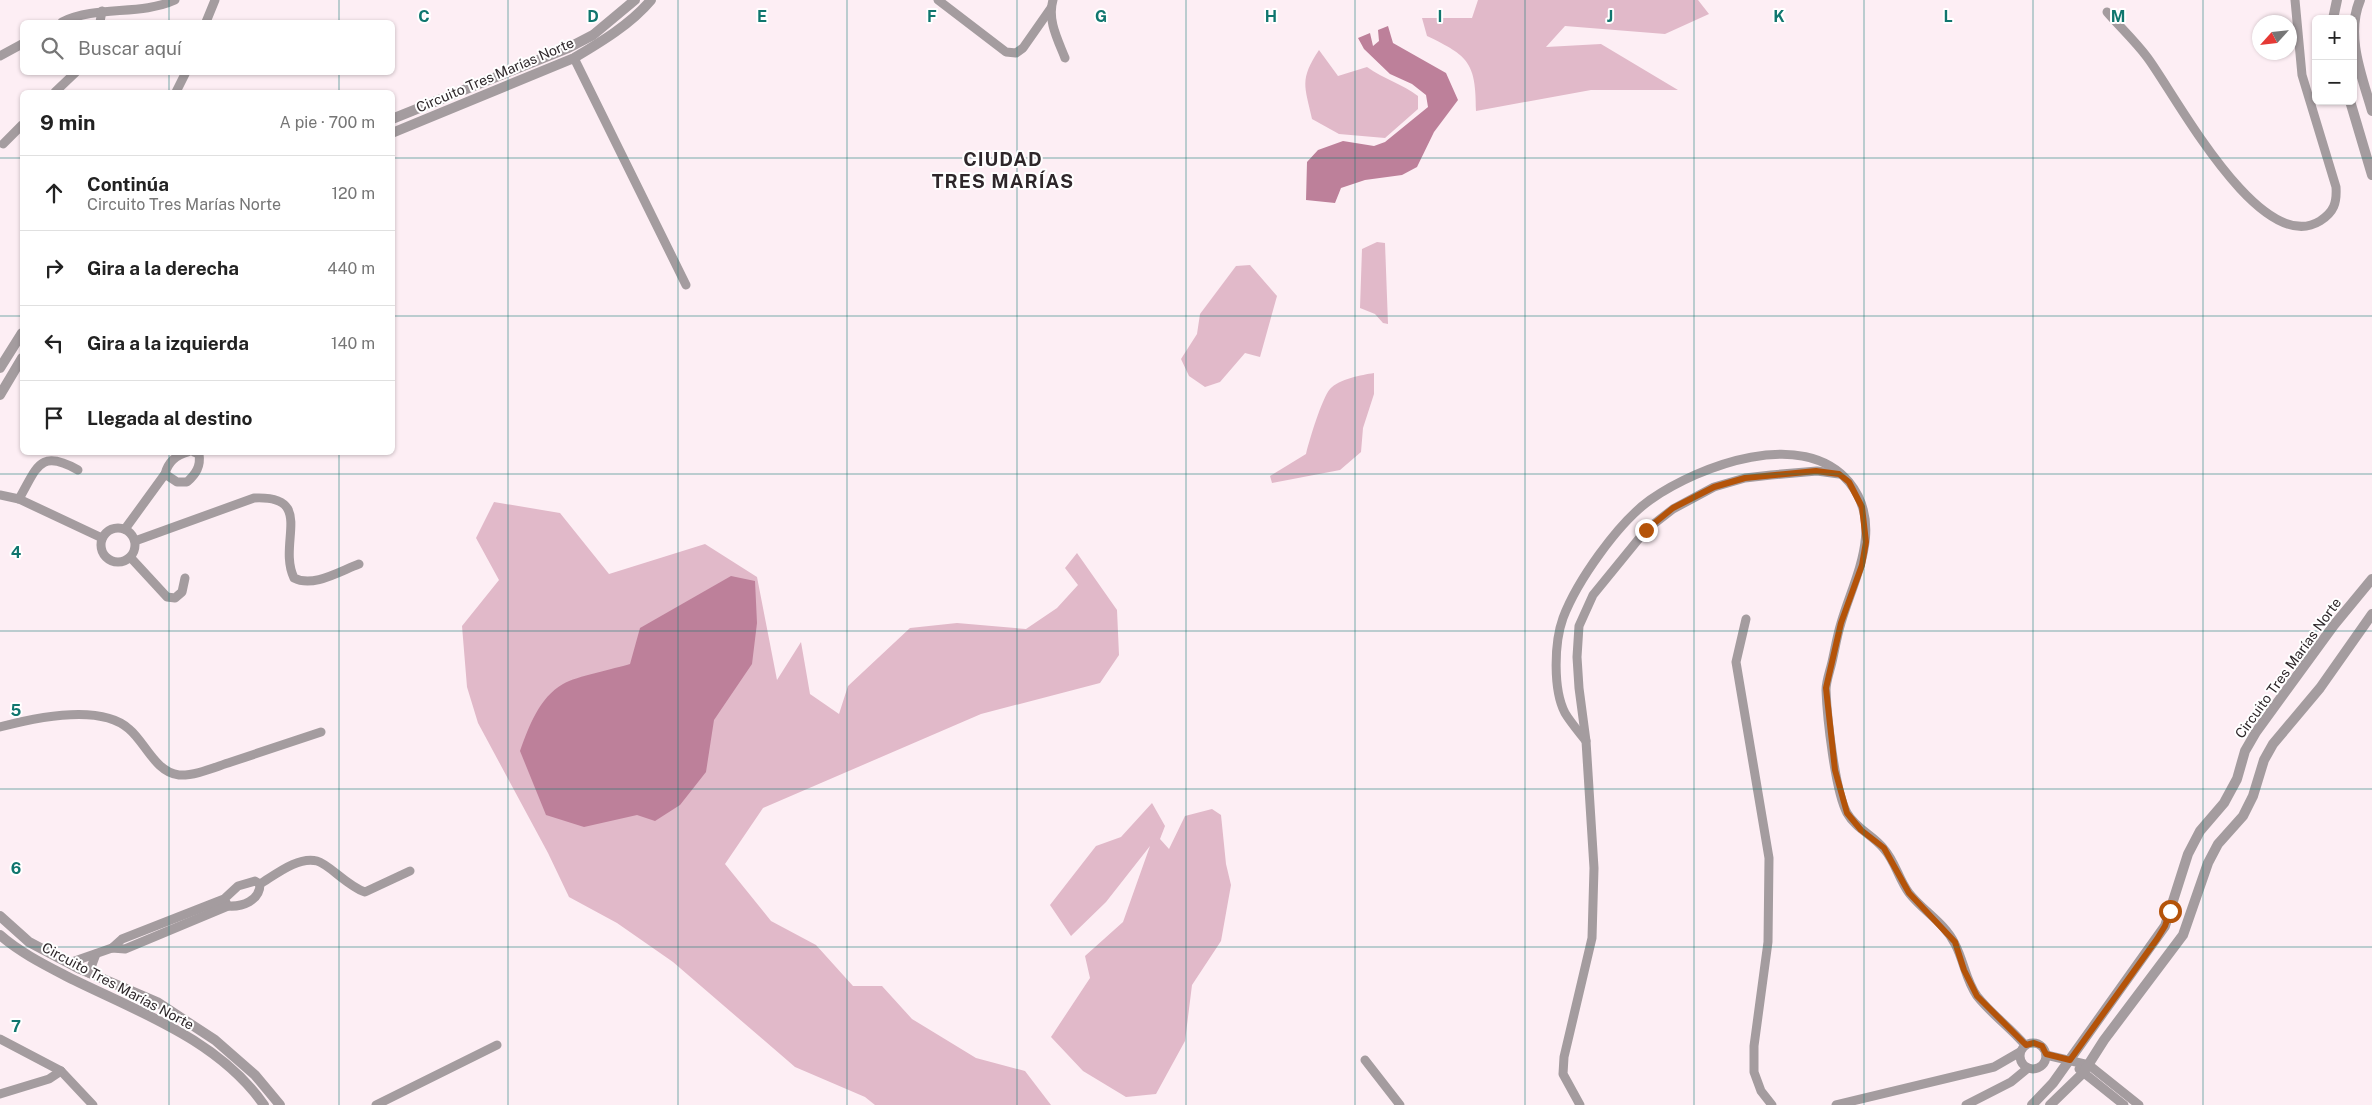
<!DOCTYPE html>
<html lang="es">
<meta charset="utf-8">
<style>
body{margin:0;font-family:"Public Sans",sans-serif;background:#f2f2f2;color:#222}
.controls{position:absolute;right:15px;top:15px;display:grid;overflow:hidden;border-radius:8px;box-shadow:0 1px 4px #0004}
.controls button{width:45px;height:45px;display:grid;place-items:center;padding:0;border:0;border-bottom:1px solid #e0e0e0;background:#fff;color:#222;font:25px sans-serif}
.compass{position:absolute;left:2252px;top:15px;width:45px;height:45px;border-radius:50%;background:#fff;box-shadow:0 1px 4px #0004;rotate:243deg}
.stop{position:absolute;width:15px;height:15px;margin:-11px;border:4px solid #b45309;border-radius:50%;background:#fff}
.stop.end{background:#b45309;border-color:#fff;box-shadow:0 1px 5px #0008}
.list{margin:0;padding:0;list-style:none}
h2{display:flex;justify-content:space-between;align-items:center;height:65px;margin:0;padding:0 20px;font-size:21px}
h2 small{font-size:16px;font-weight:400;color:#767676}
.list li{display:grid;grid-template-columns:32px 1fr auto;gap:15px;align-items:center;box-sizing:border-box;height:75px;padding:0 20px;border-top:1px solid #e0e0e0}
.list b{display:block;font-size:19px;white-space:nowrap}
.list p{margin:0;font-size:16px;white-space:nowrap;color:#767676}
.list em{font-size:16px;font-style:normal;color:#767676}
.icon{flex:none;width:28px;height:28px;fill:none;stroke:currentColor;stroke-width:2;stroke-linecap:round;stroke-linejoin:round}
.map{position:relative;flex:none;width:2372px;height:1105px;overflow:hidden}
.search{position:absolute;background:#fff;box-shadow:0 1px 4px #0004;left:20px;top:20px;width:375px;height:55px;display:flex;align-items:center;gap:12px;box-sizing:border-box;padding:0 18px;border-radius:8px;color:#767676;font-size:19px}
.panel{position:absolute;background:#fff;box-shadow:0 1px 4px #0004;left:20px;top:90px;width:375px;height:365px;border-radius:8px}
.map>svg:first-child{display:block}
.green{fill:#e1b9c9}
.water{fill:#bd809a}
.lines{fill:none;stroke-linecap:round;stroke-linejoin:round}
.minor{stroke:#a49c9f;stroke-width:9}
.tertiary{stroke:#a49c9f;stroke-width:10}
.route{stroke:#b45309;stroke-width:6}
.grid{fill:none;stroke:#0f766e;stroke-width:1;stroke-opacity:0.55}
.labels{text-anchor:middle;stroke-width:4;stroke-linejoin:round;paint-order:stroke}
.street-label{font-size:14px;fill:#2e272a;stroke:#fff}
.district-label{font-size:19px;font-weight:bold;letter-spacing:1px;fill:#2e272a;stroke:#fff}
.grid-label{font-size:16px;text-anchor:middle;font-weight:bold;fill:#0f766e;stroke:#fff;stroke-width:4;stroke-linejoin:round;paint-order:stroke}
</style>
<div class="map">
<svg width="2372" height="1105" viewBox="0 0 2372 1105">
<rect width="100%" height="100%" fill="#fdeef4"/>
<g class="green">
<path d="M1478,0H1698L1709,14L1665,34L1565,26L1546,47L1601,44L1678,90H1591L1476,111C1476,63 1469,56 1427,36L1422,18H1472Z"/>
<path d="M1319,50L1338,76L1367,67C1384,79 1402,84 1418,96V109L1385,138L1339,134L1312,119C1305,86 1299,80 1319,50Z"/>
<path d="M1377,242L1385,243L1388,324L1383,323L1375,314L1360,308L1362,249Z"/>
<path d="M1250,265L1277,296L1260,357L1245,353L1220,382L1205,387L1189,376L1181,359L1197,334L1200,314L1236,266Z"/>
<path d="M1374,373V394L1363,428L1361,452L1340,470L1272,483L1270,476L1306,454C1309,441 1322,398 1330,389C1339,379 1362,375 1374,373Z"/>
<path d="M494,502L560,513L609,574L705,544L757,577L777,680L801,642L810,694L839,714L848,686L910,628L957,623L1026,629L1057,608L1078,585L1065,568L1077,553L1117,610L1119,655L1100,683L981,714L763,808L725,864L771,921L816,945L853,986H882L912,1019L976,1058L1025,1071L1051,1105H875L865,1097L795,1067L673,962L617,923L569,897L548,853L478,723L467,687L462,626L499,580L476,538Z"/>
<path d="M1152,803L1165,826L1160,839L1169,849L1185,816L1212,809L1221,815L1226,864L1231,885L1221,941L1192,985L1185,1041L1156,1094L1126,1097L1083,1071L1051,1037L1090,978L1085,956L1123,922L1150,846L1106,902L1071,936L1050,905L1096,846L1121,837Z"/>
</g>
<g class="water">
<path d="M1388,26L1393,43L1446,73L1458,100L1434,132L1417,167L1402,175L1365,180L1341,188L1335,203L1306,200L1307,162L1318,150L1343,141L1374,146L1385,142L1428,107L1426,95L1412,84L1390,74L1364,49L1358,38L1370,33L1373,46L1379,41L1378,30Z"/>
<path d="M731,576L755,581L757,623L752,664L714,720L706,772L680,805L655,821L637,815L584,827L546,815L520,751C529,726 539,698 563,684C577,676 614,669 630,664L640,628Z"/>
</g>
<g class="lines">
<g class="minor">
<path d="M938,0L1006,52L1016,53L1023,48L1051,8"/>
<path d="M1053,0C1047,20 1058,40 1065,58"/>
<path d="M2107,12C2120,27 2135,41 2147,57C2175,94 2260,258 2320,221C2334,212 2337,203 2336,187L2302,75L2295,0"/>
<path d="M62,22C97,5 140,16 175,0"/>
<path d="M100,22L102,11"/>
<path d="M206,22L215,0"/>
<path d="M0,56L22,44"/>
<path d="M574,58L686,285"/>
<path d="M55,92L76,72"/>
<path d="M176,92L186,72"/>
<path d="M3,144L22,125"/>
<path d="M165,474L177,482H187C196,474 201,466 199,454L194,452"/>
<path d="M0,495L19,499L102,538"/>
<path d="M19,499C37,468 39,448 78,470"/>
<circle cx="118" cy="545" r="17"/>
<path d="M125,529L165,474C168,462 176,455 188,452"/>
<path d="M135,541L254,498C316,495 277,543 294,578C313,588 340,571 359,564"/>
<path d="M131,558L167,597L175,598L182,592L185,578"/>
<path d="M1746,619L1736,662L1769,858L1768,942L1754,1046V1072L1761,1091L1772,1105"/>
<path d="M0,727C34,718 100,703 129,729C145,742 155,772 179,775C195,776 215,767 231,762C261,752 291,742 321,732"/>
<path d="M1586,741C1579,732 1571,723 1565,713C1553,690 1554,643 1563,618C1577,581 1618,523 1650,500C1700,465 1803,427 1849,482C1885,526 1854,578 1841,623C1837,636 1835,649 1832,662C1830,671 1826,681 1826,690C1827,717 1835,791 1847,813C1856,829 1873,835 1884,849C1895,861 1899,880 1909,893C1923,911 1945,923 1955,944C1964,961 1966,981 1977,996C1991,1014 2011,1028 2025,1045"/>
<path d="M260,884C275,875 298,856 317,861C329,864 347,886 365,892L410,871"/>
<path d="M112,948L122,939L224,899L238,886L255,881L260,884C260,901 242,907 228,906L224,899"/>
<path d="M69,963L112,948L125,949L228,906"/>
<path d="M89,973L96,954"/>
<path d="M0,1039L61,1071L93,1105"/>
<circle cx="2033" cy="1056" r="13"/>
<path d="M2046,1055L2089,1065L2139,1105"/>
<path d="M1365,1060L1400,1105"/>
<path d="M2079,1069L2124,1105"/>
<path d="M0,1094L49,1079L61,1071"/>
<path d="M376,1105L497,1045"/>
<path d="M1580,1105L1563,1074L1564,1057L1592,938L1594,868L1586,741L1579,688L1577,657L1579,626L1593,595L1646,530L1673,509L1714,487L1745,478L1771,475L1817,471L1839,474"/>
<path d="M1836,1105L1994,1067L2020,1052"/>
<path d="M1966,1105L2011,1082L2028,1068"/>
</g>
<g class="tertiary">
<path d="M2360,0C2345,36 2362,76 2372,111"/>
<path d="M2333,19L2337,0"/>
<path d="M2350,101L2372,175"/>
<path d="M392,119L568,48L593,35L635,0"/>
<path d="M392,133L574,58C601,42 631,24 651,0"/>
<path d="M0,368L22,333"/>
<path d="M0,395L22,358"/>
<path d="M0,916L29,942L80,969L157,1002L215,1040L255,1075L280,1105"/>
<path d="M0,935C19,952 45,965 68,977C136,1011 218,1039 264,1105"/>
<path d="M2032,1105L2053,1083L2165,926L2188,854L2200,831L2224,803L2237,779L2245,751L2256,732L2334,625L2372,579"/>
<path d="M2050,1105L2083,1073L2104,1040L2183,935L2208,863L2218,844L2243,816L2253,796L2264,760L2273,744L2320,688L2372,614"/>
</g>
</g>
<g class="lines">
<path class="route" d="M1646,530L1673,508L1714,487L1745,478L1816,471L1839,474L1849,482L1862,507L1866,542L1862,565L1841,623L1826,688L1835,770L1847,813L1861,830L1884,848L1909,893L1955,942L1964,970L1977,996L2026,1045L2034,1043L2042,1046L2046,1054L2070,1060L2157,939L2165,926L2170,911"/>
</g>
<path class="grid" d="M169,0V22M339,0V22M508,0V1105M678,0V1105M847,0V1105M1017,0V1105M1186,0V1105M1355,0V1105M1525,0V1105M1694,0V1105M1864,0V1105M2033,0V1105M2203,0V1105M169,72V92M339,72V92M0,158H22M392,158H2372M0,316H22M392,316H2372M169,452V1105M339,452V1105M0,474H2372M0,631H2372M0,789H2372M0,947H2372"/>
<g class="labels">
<g class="street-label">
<text transform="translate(495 75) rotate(-23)" y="5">Circuito Tres Marías Norte</text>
<text transform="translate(2288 668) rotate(-54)" y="5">Circuito Tres Marías Norte</text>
<text transform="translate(118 986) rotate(28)" y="5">Circuito Tres Marías Norte</text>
</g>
<g class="district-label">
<text x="1003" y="166">CIUDAD<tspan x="1003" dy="22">TRES MARÍAS</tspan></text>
</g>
</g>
<g class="grid-label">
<text x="424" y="22">C</text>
<text x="593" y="22">D</text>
<text x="762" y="22">E</text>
<text x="932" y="22">F</text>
<text x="1101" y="22">G</text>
<text x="1271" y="22">H</text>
<text x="1440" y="22">I</text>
<text x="1610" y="22">J</text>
<text x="1779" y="22">K</text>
<text x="1948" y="22">L</text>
<text x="2118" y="22">M</text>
<text x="16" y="558">4</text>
<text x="16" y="716">5</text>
<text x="16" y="874">6</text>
<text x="16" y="1032">7</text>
</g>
</svg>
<div class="controls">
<button>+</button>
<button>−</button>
</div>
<svg class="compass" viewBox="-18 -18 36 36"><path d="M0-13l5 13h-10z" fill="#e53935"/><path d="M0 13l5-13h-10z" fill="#767676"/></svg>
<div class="stop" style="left:2170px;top:911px"></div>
<div class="stop end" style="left:1646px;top:530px"></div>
<div class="search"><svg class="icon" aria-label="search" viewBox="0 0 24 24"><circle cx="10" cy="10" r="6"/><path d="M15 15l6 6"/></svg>Buscar aquí</div>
<section class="panel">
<h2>9 min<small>A pie · 700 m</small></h2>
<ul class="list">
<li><svg class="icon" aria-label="ahead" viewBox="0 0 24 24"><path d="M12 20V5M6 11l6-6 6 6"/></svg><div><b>Continúa</b><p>Circuito Tres Marías Norte</p></div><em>120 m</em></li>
<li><svg class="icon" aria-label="right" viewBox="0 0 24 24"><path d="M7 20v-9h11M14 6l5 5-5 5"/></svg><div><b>Gira a la derecha</b></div><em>440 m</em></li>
<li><svg class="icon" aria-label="left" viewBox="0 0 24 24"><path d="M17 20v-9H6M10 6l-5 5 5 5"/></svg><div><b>Gira a la izquierda</b></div><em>140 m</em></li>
<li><svg class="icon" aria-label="arrive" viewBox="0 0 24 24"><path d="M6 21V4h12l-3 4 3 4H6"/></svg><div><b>Llegada al destino</b></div></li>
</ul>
</section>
</div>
